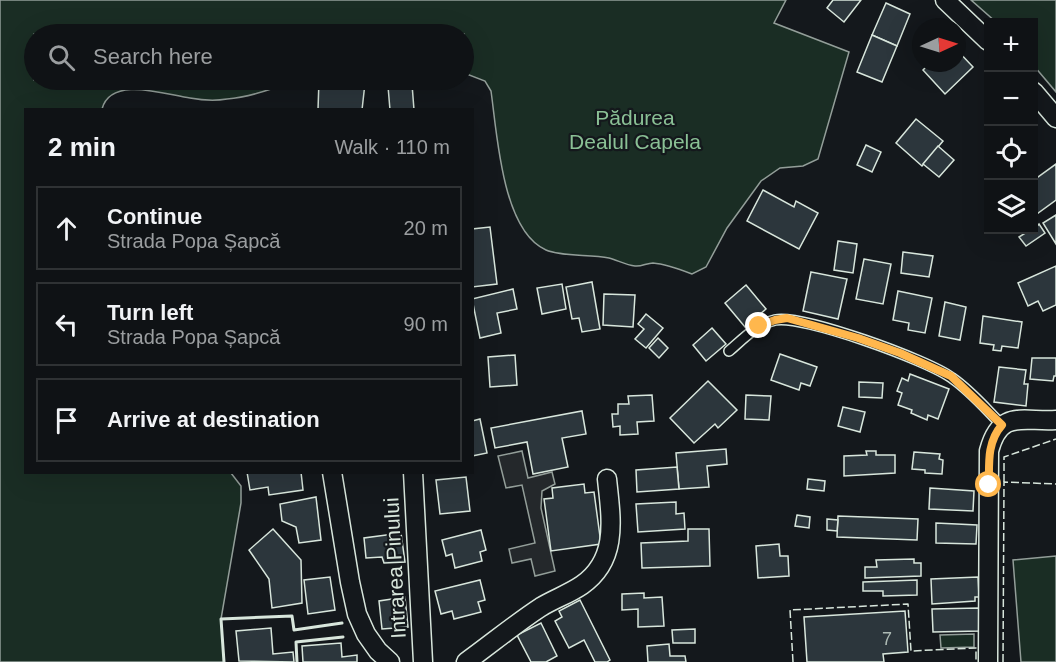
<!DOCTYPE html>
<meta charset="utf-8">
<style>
body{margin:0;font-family:Arial,sans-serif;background:#181b1e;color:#f1f3f6}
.controls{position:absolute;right:18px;top:18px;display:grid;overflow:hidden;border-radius:0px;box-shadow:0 6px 24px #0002}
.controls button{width:54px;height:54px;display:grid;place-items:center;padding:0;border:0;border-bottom:2px solid #2f3234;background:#0f1215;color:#f1f3f6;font:30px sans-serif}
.compass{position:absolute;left:912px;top:18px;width:54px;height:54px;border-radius:50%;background:#0f1215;box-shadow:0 6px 24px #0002;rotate:86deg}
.stop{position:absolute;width:18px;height:18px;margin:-14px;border:4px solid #ffb74d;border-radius:50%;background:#fff}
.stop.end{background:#ffb74d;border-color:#fff;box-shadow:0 2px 6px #0008}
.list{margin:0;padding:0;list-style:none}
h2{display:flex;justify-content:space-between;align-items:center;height:78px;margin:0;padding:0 24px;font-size:26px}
h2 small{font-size:20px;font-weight:400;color:#9b9ea0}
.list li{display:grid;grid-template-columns:39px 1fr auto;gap:18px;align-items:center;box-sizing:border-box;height:84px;margin:0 12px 12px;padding:0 12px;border:2px solid #2f3234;border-radius:0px}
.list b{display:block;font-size:22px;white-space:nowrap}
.list p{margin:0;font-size:20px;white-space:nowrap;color:#9b9ea0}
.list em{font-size:20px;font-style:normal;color:#9b9ea0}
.icon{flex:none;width:33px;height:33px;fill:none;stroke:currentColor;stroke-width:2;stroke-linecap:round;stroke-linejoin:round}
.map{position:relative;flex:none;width:1056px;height:662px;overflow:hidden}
.search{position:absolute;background:#0f1215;box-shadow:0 6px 24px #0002;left:24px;top:24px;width:450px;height:66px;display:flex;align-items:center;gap:15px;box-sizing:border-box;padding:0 21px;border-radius:33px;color:#9b9ea0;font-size:22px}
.panel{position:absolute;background:#0f1215;box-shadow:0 6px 24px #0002;left:24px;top:108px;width:450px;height:366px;border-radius:0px}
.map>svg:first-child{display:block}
.green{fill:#1a2d24;stroke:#939e99;stroke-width:1.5}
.parking{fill:#24282b;stroke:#939e99;stroke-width:1.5}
.building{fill:#2c363c;stroke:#d8e6dc;stroke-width:1.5}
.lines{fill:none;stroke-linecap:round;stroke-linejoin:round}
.lane-casing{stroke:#d8e6dc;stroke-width:12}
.street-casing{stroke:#d8e6dc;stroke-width:21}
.lane{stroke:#14181c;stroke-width:9}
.street{stroke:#14181c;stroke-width:18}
.fence{stroke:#d8e6dc;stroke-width:1.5;stroke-dasharray:8 3;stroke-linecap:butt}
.wall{stroke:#d8e6dc;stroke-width:3}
.route{stroke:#ffb74d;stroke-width:8}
.labels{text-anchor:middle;stroke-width:4.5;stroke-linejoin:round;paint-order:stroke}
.number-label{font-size:18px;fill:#adbab4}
.park-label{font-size:21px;fill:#8ac095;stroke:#14181c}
.street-label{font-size:21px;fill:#d8e6dc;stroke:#14181c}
</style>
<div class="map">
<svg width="1056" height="662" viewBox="0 0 1056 662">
<rect width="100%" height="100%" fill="#14181c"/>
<g class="green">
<path d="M0,0H786L774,23L849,52L818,159L803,166L780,168L761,181L727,228L706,267L692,274C679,269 666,264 653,263C647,263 641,267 635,266C626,265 617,260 609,258C590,254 562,257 546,250C502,231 497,133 491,91L485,81L464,73V34H34V80H298C274,88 251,97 227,99C215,101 201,100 190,98C167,95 111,75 102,109L26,110V472L231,473L241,486V503L221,619L224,662H0Z"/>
<path d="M971,0H1056V92L1034,66V22H996Z"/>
<path d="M1056,556V662H1021L1013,560Z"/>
<path d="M974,634V647L941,648L940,635Z"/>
</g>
<path class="parking" d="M522,451L528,478L552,472L555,484L542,491L541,508L555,571L535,576L531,559L512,563L509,549L535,543L522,485L506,488L498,456Z"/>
<g class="building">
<path d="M833,0H861L844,22L827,8Z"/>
<path d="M886,3L910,14L897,46L872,35Z"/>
<path d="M872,35L897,46L882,82L857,72Z"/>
<path d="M957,50L973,67L945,94L923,70L930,63H957Z"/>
<path d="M319,80L365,83L362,110H318Z"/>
<path d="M412,84L414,110H390L388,86Z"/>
<path d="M916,119L943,141L922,166L896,143Z"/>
<path d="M866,145L881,152L872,172L857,165Z"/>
<path d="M938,146L954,160L939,177L923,164Z"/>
<path d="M1056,164V200L1034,216V180Z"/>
<path d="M763,190L794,207L796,201L818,213L799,249L747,221Z"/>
<path d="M1056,215V244L1043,223Z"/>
<path d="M1039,224L1045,233L1026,246L1019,237L1030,230H1034Z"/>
<path d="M490,227L497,284L472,287V229Z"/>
<path d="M838,241L857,244L853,273L834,270Z"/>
<path d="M903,252L933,256L929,277L901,273Z"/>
<path d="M864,259L891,264L883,304L856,299Z"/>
<path d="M1056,266V305L1043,311L1038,301L1028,306L1018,283Z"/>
<path d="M811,272L847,279L838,319L803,311Z"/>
<path d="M592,282L600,329L582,332L579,318L572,319L566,287Z"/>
<path d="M562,284L566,309L542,314L537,288Z"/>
<path d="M746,285L766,309L745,327L725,303Z"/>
<path d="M513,289L517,309L497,313L501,333L480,338L472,299Z"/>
<path d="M898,291L932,298L925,333L908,330L909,323L893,320Z"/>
<path d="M604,294L635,295L633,327L603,325Z"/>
<path d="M945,302L966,307L960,340L939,336Z"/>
<path d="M646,314L663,328L646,348L635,339L644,329L638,324Z"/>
<path d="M983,316L1022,322L1018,348L1002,346L1001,351L993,350L994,345L980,343Z"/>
<path d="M712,328L726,344L706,361L693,345Z"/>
<path d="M658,338L668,348L659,358L649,348Z"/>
<path d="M780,354L817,367L810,386L801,383L799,390L771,380Z"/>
<path d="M515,355L517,385L490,387L488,357Z"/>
<path d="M1032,358H1056V376H1054L1053,381L1030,379Z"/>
<path d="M999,367L1026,370L1024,384H1028L1026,406L994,402Z"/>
<path d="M910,374L949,389L938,419L928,415L927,420L911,413L912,410L898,405L902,393L897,391L902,378L908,381Z"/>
<path d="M708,381L737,410L718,428L715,424L694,443L670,418Z"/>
<path d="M859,382L883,383L882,398L859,397Z"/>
<path d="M652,395L654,421L637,422L638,434L620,435V426L613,427L612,414H618V404H629L628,396Z"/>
<path d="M746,395L771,396L769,420L745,419Z"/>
<path d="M843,407L865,412L860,432L838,426Z"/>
<path d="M582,411L586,434L562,438L568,467L533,474L527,442L495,448L491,428Z"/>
<path d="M480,419L487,453L472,456V421Z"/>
<path d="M726,449L727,464L707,466L709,487L679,489L676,453Z"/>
<path d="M866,451H876V455H895V473L844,476V456L867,455Z"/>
<path d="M914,452L940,454L939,459L943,460L942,474L925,473V470L912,469Z"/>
<path d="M677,467L679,489L637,492L636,470Z"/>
<path d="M247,472H301L303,490L269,495L268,487L250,490Z"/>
<path d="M466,477L470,511L440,514L436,480Z"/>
<path d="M808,479L825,481L824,491L807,489Z"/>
<path d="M584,484L585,493L594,492L601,544L551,551L544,499L553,498L552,488Z"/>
<path d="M930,488L974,491L973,511L929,509Z"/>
<path d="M316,497L321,540L299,543L296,527L282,521L280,504Z"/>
<path d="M676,502V514L684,513L685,529L638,532L636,504Z"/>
<path d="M797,515L810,517L809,528L795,526Z"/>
<path d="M838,516L918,519L917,540L837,537Z"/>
<path d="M827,519L838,520L837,531L827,530Z"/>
<path d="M936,523L977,525L976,544L936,543Z"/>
<path d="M273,529L301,560L302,603L272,608L269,579L249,550Z"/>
<path d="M688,529H709L710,566L642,568L641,543L688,541Z"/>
<path d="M481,530L486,550L480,552L482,561L455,568L452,554L446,556L442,540Z"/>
<path d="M401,533L405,562L384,563L382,557L366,558L364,538Z"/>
<path d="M779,544L780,556H788L789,576L758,578L756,546Z"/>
<path d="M914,559V563H921V576L865,578V567H877L876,560Z"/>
<path d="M330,577L335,610L308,614L304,580Z"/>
<path d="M978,577L979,597H975V601L932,604L931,579Z"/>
<path d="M480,580L485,600L478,602L481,612L454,619L452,611L441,614L435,591Z"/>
<path d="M917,580V595L883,596V591H863V582Z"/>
<path d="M644,593V598L662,597L664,626L638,627V609L622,610V594Z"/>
<path d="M405,597L408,627L382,629L379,601Z"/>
<path d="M580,600L610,660L607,662H595L584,640L569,648L555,621L562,617L559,611Z"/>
<path d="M979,608L980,631L933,632L932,609Z"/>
<path d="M905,611L908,652L883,654L884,662H807L804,617Z"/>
<path d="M541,623L557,656L546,662H531L517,635Z"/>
<path d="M271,628L273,654L293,652L294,662L239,661L236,631Z"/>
<path d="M695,629V643H673L672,630Z"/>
<path d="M341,643L342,657L357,655V662H303L302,646Z"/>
<path d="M669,644L670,656H685L686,662H648L647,646Z"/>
</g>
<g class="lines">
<defs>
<path id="lane" d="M729,351C743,339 757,324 775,320C801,314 928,360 952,378C971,391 986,409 1002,425"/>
<g id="street">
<path d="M945,0L988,41"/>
<path d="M1034,92L1056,118"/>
<path d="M332,472L350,582L357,614L366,634L378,651L390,662"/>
<path d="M413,472L423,662"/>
<path d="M466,662C491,644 515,624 541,607C554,599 569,594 582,585C619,559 611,518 607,479"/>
<path d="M988,662L989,451C1000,409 1022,422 1056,420"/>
</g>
</defs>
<use href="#lane" class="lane-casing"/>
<use href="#street" class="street-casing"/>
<use href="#lane" class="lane"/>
<use href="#street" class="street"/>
<g class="fence">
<path d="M1004,482V457L1056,439"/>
<path d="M793,662L790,610L908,604L911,651L976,648V662"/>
<path d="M1003,662L1004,482L1056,484"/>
</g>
<g class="wall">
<path d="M224,662L221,619L292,616L294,630L342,623"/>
<path d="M297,662L296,642L343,637"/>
</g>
</g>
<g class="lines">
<path class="route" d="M759,326L775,320L787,318L858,338L900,353L951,376L1002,425C987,442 989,463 989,485"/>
</g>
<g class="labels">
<g class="number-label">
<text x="887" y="645">7</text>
</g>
<g class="park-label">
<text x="635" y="125">Pădurea<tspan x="635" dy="24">Dealul Capela</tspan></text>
</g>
<g class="street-label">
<text transform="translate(395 568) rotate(-93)" y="7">Intrarea Pinului</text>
</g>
</g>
</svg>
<div class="controls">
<button>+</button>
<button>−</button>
<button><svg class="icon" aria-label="locate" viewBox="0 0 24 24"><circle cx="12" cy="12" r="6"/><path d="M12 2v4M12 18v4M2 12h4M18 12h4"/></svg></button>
<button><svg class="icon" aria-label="layers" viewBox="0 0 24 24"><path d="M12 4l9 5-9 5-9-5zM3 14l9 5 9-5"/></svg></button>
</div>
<svg class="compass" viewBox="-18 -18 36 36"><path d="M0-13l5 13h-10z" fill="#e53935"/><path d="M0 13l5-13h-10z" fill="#9b9ea0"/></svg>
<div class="stop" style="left:989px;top:485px"></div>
<div class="stop end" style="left:759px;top:326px"></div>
<div class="search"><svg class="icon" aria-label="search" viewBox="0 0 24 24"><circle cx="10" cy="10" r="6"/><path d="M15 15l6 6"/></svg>Search here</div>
<section class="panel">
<h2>2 min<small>Walk · 110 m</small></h2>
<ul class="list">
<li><svg class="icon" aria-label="ahead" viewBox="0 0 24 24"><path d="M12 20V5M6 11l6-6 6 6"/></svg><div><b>Continue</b><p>Strada Popa Șapcă</p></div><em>20 m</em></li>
<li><svg class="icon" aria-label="left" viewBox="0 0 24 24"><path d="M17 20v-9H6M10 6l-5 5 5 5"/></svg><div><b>Turn left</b><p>Strada Popa Șapcă</p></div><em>90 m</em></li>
<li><svg class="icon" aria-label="arrive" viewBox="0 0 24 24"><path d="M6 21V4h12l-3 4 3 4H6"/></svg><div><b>Arrive at destination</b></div></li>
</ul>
</section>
</div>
